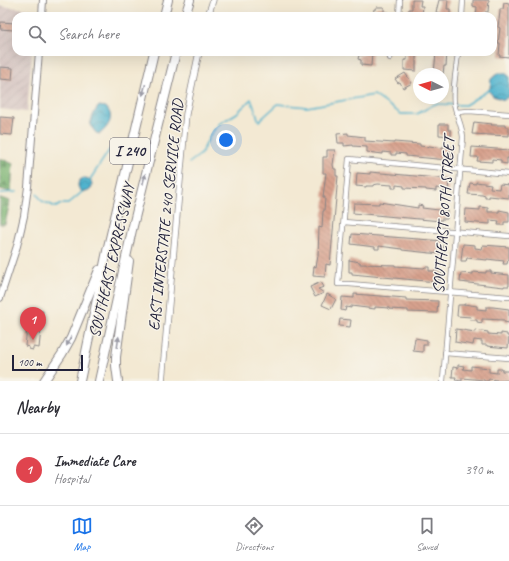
<!DOCTYPE html>
<style>
body{margin:0;font-family:Caveat,sans-serif;background:#f2f2f3;color:#2b2b33}
.compass{position:absolute;left:413px;top:68px;width:36px;height:36px;border-radius:50%;background:#fff;box-shadow:0 4px 16px #0002;rotate:275deg}
.scale{position:absolute;left:12px;bottom:10px;width:71px;box-sizing:border-box;padding-left:4px;border:2px solid #22223b;border-top:0;font-size:11px;line-height:14px;white-space:nowrap;color:#22223b;-webkit-text-stroke:3px #f7f3e8;paint-order:stroke}
.you{position:absolute;left:226px;top:140px;width:14px;height:14px;margin:-10px;border:3px solid #fff;border-radius:50%;background:#1a73e8;box-shadow:0 0 0 6px #1a73e833}
.badge{display:grid;place-items:center;width:26px;height:26px;border-radius:50%;background:#1a73e8;color:#fff;font-size:13px;font-weight:700}
.pin{position:absolute;translate:-50% -33px;filter:drop-shadow(0 1px 2px #0008)}
.pin::after{content:'';position:absolute;top:21px;width:14px;height:12px;background:inherit;clip-path:polygon(0 0,100% 0,50% 100%)}
.list{margin:0;padding:0;list-style:none}
h2{display:flex;justify-content:space-between;align-items:center;height:52px;margin:0;padding:0 16px;font-size:17px}
h2 small{font-size:13px;font-weight:400;color:#7c7c81}
.list li{display:grid;grid-template-columns:26px 1fr auto;gap:12px;align-items:center;box-sizing:border-box;height:72px;padding:0 16px;border-top:1px solid #e1e1e2}
.list b{display:block;font-size:15px;white-space:nowrap}
.list p{margin:0;font-size:13px;white-space:nowrap;color:#7c7c81}
.list em{font-size:13px;font-style:normal;color:#7c7c81}
.icon{flex:none;width:22px;height:22px;fill:none;stroke:currentColor;stroke-width:2;stroke-linecap:round;stroke-linejoin:round}
.map{position:relative;flex:none;width:509px;height:381px;overflow:hidden}
.search{position:absolute;background:#fff;box-shadow:0 4px 16px #0002;left:12px;right:12px;top:12px;height:44px;display:flex;align-items:center;gap:10px;box-sizing:border-box;padding:0 14px;border-radius:12px;color:#7c7c81;font-size:15px}
.sheet{height:124px;background:#fff}
nav{display:flex;justify-content:space-around;align-items:center;box-sizing:border-box;height:56px;border-top:1px solid #e1e1e2;background:#fff;font-size:11px;color:#7c7c81}
nav a{display:grid;justify-items:center;gap:2px}
nav .on{color:#1a73e8}
.map>svg:first-child{display:block}
.industrial{fill:url(#industrial-furrows)}
.forest{fill:url(#forest-firs);stroke:#4e6b56}
.water{fill:url(#water-waves);stroke:#396a84}
.lines{fill:none;stroke-linecap:round;stroke-linejoin:round}
.stream{stroke:#50b3ce;stroke-width:1.5}
.building{fill:url(#building-back-hatch)}
.minor-casing{stroke:#8a8687;stroke-width:6}
.tertiary-casing{stroke:#8a8687;stroke-width:7}
.secondary-casing{stroke:#8a8687;stroke-width:8}
.motorway-casing{stroke:#8a8687;stroke-width:10}
.minor{stroke:#fff;stroke-width:4.5}
.tertiary{stroke:#fff;stroke-width:5.5}
.secondary{stroke:#fff;stroke-width:6}
.motorway{stroke:#fff;stroke-width:8}
.oneway{fill:#9c9ca7}
.labels{text-anchor:middle;stroke-width:3;stroke-linejoin:round;paint-order:stroke}
.shield{fill:#f7f3e8;stroke:#62616f;stroke-width:1}
.shield-label{font-size:15px;font-weight:bold;fill:#22223b}
.street-label{font-size:16px;fill:#22223b;stroke:#f7f3e8}
</style>
<div class="map">
<svg width="509" height="381" viewBox="0 0 509 381">
<defs>
<pattern id="industrial-furrows" width="10" height="10" patternUnits="userSpaceOnUse"><rect width="10" height="10" fill="#d1bfbd"/><path d="M-1 1l2-2M0 10L10 0M9 11l2-2" fill="none" stroke="#b3a4a3"/></pattern>
<pattern id="forest-firs" width="22" height="20" patternUnits="userSpaceOnUse"><rect width="22" height="20" fill="#7bb472"/><path d="M5 1l3.5 6h-7zM16 11l3.5 6h-7z" fill="#64925f"/></pattern>
<pattern id="water-waves" width="16" height="10" patternUnits="userSpaceOnUse"><rect width="16" height="10" fill="#50b3ce"/><path d="M0 5q4-4 8 0t8 0" fill="none" stroke="#4291a8"/></pattern>
<pattern id="building-back-hatch" width="6" height="6" patternUnits="userSpaceOnUse"><rect width="6" height="6" fill="#d8a28e"/><path d="M-1 5l2 2M0 0l6 6M5-1l2 2" fill="none" stroke="#af8475"/></pattern>
</defs>
<rect width="100%" height="100%" fill="#f7f3e8"/>
<filter id="ink" filterUnits="userSpaceOnUse"><feTurbulence type="fractalNoise" baseFrequency=".025" numOctaves="2"/><feDisplacementMap in="SourceGraphic" scale="8" xChannelSelector="R" yChannelSelector="G"/><feConvolveMatrix kernelMatrix="1 2 1 2 8 2 1 2 1" color-interpolation-filters="sRGB"/></filter>
<filter id="wash" filterUnits="userSpaceOnUse"><feTurbulence type="fractalNoise" baseFrequency=".012" numOctaves="4" result="noise"/><feDisplacementMap in="SourceGraphic" scale="16" xChannelSelector="R" yChannelSelector="G"/><feGaussianBlur stdDeviation="0.9" result="paint"/><feColorMatrix in="noise" values="0 0 0 0 0 0 0 0 0 0 0 0 0 0 0 0 0 1.4 0 .05"/><feComposite in="paint" operator="in"/></filter>
<g filter="url(#wash)">
<rect width="100%" height="100%" fill="#f3e9d3"/>
<path class="industrial" d="M0,6L36,10V16H16V52H32L27,112L0,109Z"/>
<g class="forest">
<path d="M0,158L13,164L11,192L0,189Z"/>
<path d="M0,198L10,201L5,224H0Z"/>
</g>
<g class="water">
<path d="M498,73H505L509,76V96L504,100L493,96L488,90L490,88L491,79Z"/>
<path d="M99,106L106,107C115,117 109,126 100,134L96,133L90,125C92,118 94,111 99,106Z"/>
<circle cx="85" cy="185" r="7"/>
</g>
<g class="lines">
<g class="stream">
<path d="M170,161L176,162"/>
<path d="M189,163L201,154L210,135L219,124L237,113L251,99L259,121L278,104L307,107L374,95L401,114H417L435,104L465,105L489,90"/>
<path d="M89,181L110,149"/>
<path d="M0,193L17,192"/>
<path d="M37,194L42,201L56,207L61,204H68L82,192"/>
</g>
</g>
<g id="blocks">
<g class="building">
<path d="M412,0H421L420,6H423L422,16H408L409,9H412Z"/>
<path d="M439,0H448L447,9H450V16H439V13L436,12Z"/>
<path d="M473,0H489L488,12H485V16H476L477,7L473,6Z"/>
<path d="M504,3L509,4V57L499,56L500,43H498L500,28L498,27L500,12V9H503Z"/>
<path d="M376,7H384V12H389L388,16H373L374,9H376Z"/>
<path d="M1,22L15,23L14,30L0,29Z"/>
<path d="M363,52H372L371,66L361,65V60L358,59L359,55H363Z"/>
<path d="M407,52H416V71L404,70V60H407Z"/>
<path d="M436,52H447L446,66H444L443,74H434Z"/>
<path d="M0,67L13,68L12,80L0,79Z"/>
<path d="M405,73L412,83L403,88L400,82L398,83L395,79Z"/>
<path d="M0,117L14,118L12,135L0,134Z"/>
<path d="M474,122L492,124L491,125H505V127H509V136L472,134Z"/>
<path d="M439,124H448V130H451V136L439,135Z"/>
<path d="M348,133V135L365,137V141L394,143V142L420,144V146L428,147L429,146L443,148V146L452,147L451,157H448L447,160L406,156V154L396,153V155H391V153L383,152V154L367,152V147L353,146V145L344,146V143H338L337,134Z"/>
<path d="M472,147L509,150V158H507V164L501,163V160L492,159V162L477,161L478,157H471Z"/>
<path d="M327,150H335L333,165L334,169H336V176H338L330,265L326,264L325,277L313,276L314,266L316,267L318,256L319,227L322,228L323,211H324L325,197H323L326,173H323V157H327Z"/>
<path d="M370,172L449,179L448,192H444V189L436,188V191L426,190V189L404,188V186L396,185V188H392V185L378,184L373,185V186H366V187L356,186L357,173L370,174Z"/>
<path d="M476,182L491,184L490,188L499,189L500,184L509,185V198L489,196V198H485V196L482,195L468,194L470,183L476,184Z"/>
<path d="M379,202L418,208V205L423,206L422,208L447,211V219H441V221L353,213L354,203L379,204Z"/>
<path d="M480,207L488,208V212H499V210L509,212V222H504V225H498L499,221L490,220V224L465,222L466,209L480,210Z"/>
<path d="M352,234L444,241L443,252H440V254L402,250V249L379,246V249H375V247L351,244Z"/>
<path d="M463,244L475,245V248L482,249L483,245L509,247V260H508L507,264H503L504,261L487,259V260L467,258L466,261H461Z"/>
<path d="M349,260L360,262V264L395,265V266L424,268L425,267H429V271H442L441,280L436,279V282L352,274V272H349Z"/>
<path d="M486,271H491V273L509,275V286H504V287L460,282L461,273L473,274V272L486,273Z"/>
<path d="M321,282L324,287L318,289L324,293L315,297L310,287Z"/>
<path d="M327,294L336,299L331,309L322,305Z"/>
<path d="M354,294L406,298V300L438,301L437,313L408,312V310L389,309V308L375,307V309L351,306V308L346,307L345,311L341,310L342,297L354,298Z"/>
<path d="M464,304L477,306V309L486,310V307H493L509,309V323L504,322V320L482,319V323L477,322V320H470L471,317L457,316L458,305H464Z"/>
<path d="M29,310L43,311L39,348L33,347V350L29,349V347L25,346Z"/>
<path d="M340,319L351,320L350,327L339,326Z"/>
<path d="M456,329L475,332V330L482,331L488,332V334L501,335V333L507,334V336H509L508,348L487,346V345H482V341L474,340L473,345L455,342Z"/>
<path d="M415,338L427,340V345H423V352L413,351Z"/>
<path d="M458,365L464,366L463,369L471,370V366L489,368V372L497,373V369H502V371H509V380L497,381V380L489,379L488,381H484V380L462,378V381L455,380L456,377H452L453,367L458,368Z"/>
</g>
</g>
</g>
<g filter="url(#ink)">
<use href="#blocks" fill-opacity="0" stroke="#8a8687" stroke-width="1"/>
<g class="lines">
<defs>
<g id="minor">
<path d="M399,16L400,0"/>
<path d="M462,16L463,0"/>
<path d="M390,58L393,52"/>
<path d="M456,112L469,111L509,114"/>
<path d="M509,174L349,159L338,284H349L509,297"/>
<path d="M344,222L509,236"/>
<path d="M445,353L509,358"/>
<path d="M443,381L463,137C462,125 456,115 454,103C452,87 457,68 458,52"/>
</g>
<g id="tertiary">
<path d="M208,16L213,0"/>
<path d="M162,381L186,114L199,52"/>
</g>
<g id="secondary">
<path d="M42,16L43,0"/>
<path d="M0,298L17,246L24,216L28,187L39,52"/>
</g>
<g id="motorway">
<path d="M164,16L168,0"/>
<path d="M185,16L190,0"/>
<path d="M44,381L62,354L71,338L99,270"/>
<path d="M80,381L107,251L154,52"/>
<path d="M99,381L132,230L176,52"/>
<path d="M118,381L116,366V357L129,261"/>
</g>
</defs>
<use href="#minor" class="minor-casing"/>
<use href="#tertiary" class="tertiary-casing"/>
<use href="#secondary" class="secondary-casing"/>
<use href="#motorway" class="motorway-casing"/>
<use href="#minor" class="minor"/>
<use href="#tertiary" class="tertiary"/>
<use href="#secondary" class="secondary"/>
<use href="#motorway" class="motorway"/>
</g>
<defs><path id="oneway-solid" d="M-6-.8H1V-3.2L6.5 0L1 3.2V.8H-6Z"/></defs>
<g class="oneway">
<use href="#oneway-solid" transform="translate(144 90) rotate(104)"/>
<use href="#oneway-solid" transform="translate(144 179) rotate(-77)"/>
<use href="#oneway-solid" transform="translate(69 341) rotate(117)"/>
<use href="#oneway-solid" transform="translate(118 342) rotate(-82)"/>
</g>
</g>
<g class="labels">
<rect class="shield" x="110" y="138" width="40" height="26" rx="3"/>
<g class="shield-label">
<text x="130" y="156">I 240</text>
</g>
<g class="street-label">
<text transform="translate(165 215) rotate(-84)" y="6">EAST INTERSTATE 240 SERVICE ROAD</text>
<text transform="translate(443 215) rotate(-86)" y="6">SOUTHEAST 80TH STREET</text>
<text transform="translate(111 260) rotate(-77)" y="6">SOUTHEAST EXPRESSWAY</text>
</g>
</g>
</svg>
<svg class="compass" viewBox="-18 -18 36 36"><path d="M0-13l5 13h-10z" fill="#e53935"/><path d="M0 13l5-13h-10z" fill="#7c7c81"/></svg>
<div class="scale">100 m</div>
<div class="you"></div>
<div class="pin badge" style="left:33px;top:340px;background:#e0444e">1</div>
<div class="search"><svg class="icon" aria-label="search" viewBox="0 0 24 24"><circle cx="10" cy="10" r="6"/><path d="M15 15l6 6"/></svg>Search here</div>
</div>
<section class="sheet">
<h2>Nearby<small></small></h2>
<ul class="list">
<li><span class="badge" style="background:#e0444e">1</span><div><b>Immediate Care</b><p>Hospital</p></div><em>390 m</em></li>
</ul>
</section>
<nav>
<a class="on"><svg class="icon" aria-label="map" viewBox="0 0 24 24"><path d="M3 6l6-2 6 2 6-2v14l-6 2-6-2-6 2zM9 4v14M15 6v14"/></svg>Map</a>
<a><svg class="icon" aria-label="directions" viewBox="0 0 24 24"><path d="M12 3l9 9-9 9-9-9zM9 14v-3h6M13 9l2 2-2 2"/></svg>Directions</a>
<a><svg class="icon" aria-label="saved" viewBox="0 0 24 24"><path d="M7 4h10v16l-5-4-5 4z"/></svg>Saved</a>
</nav>
